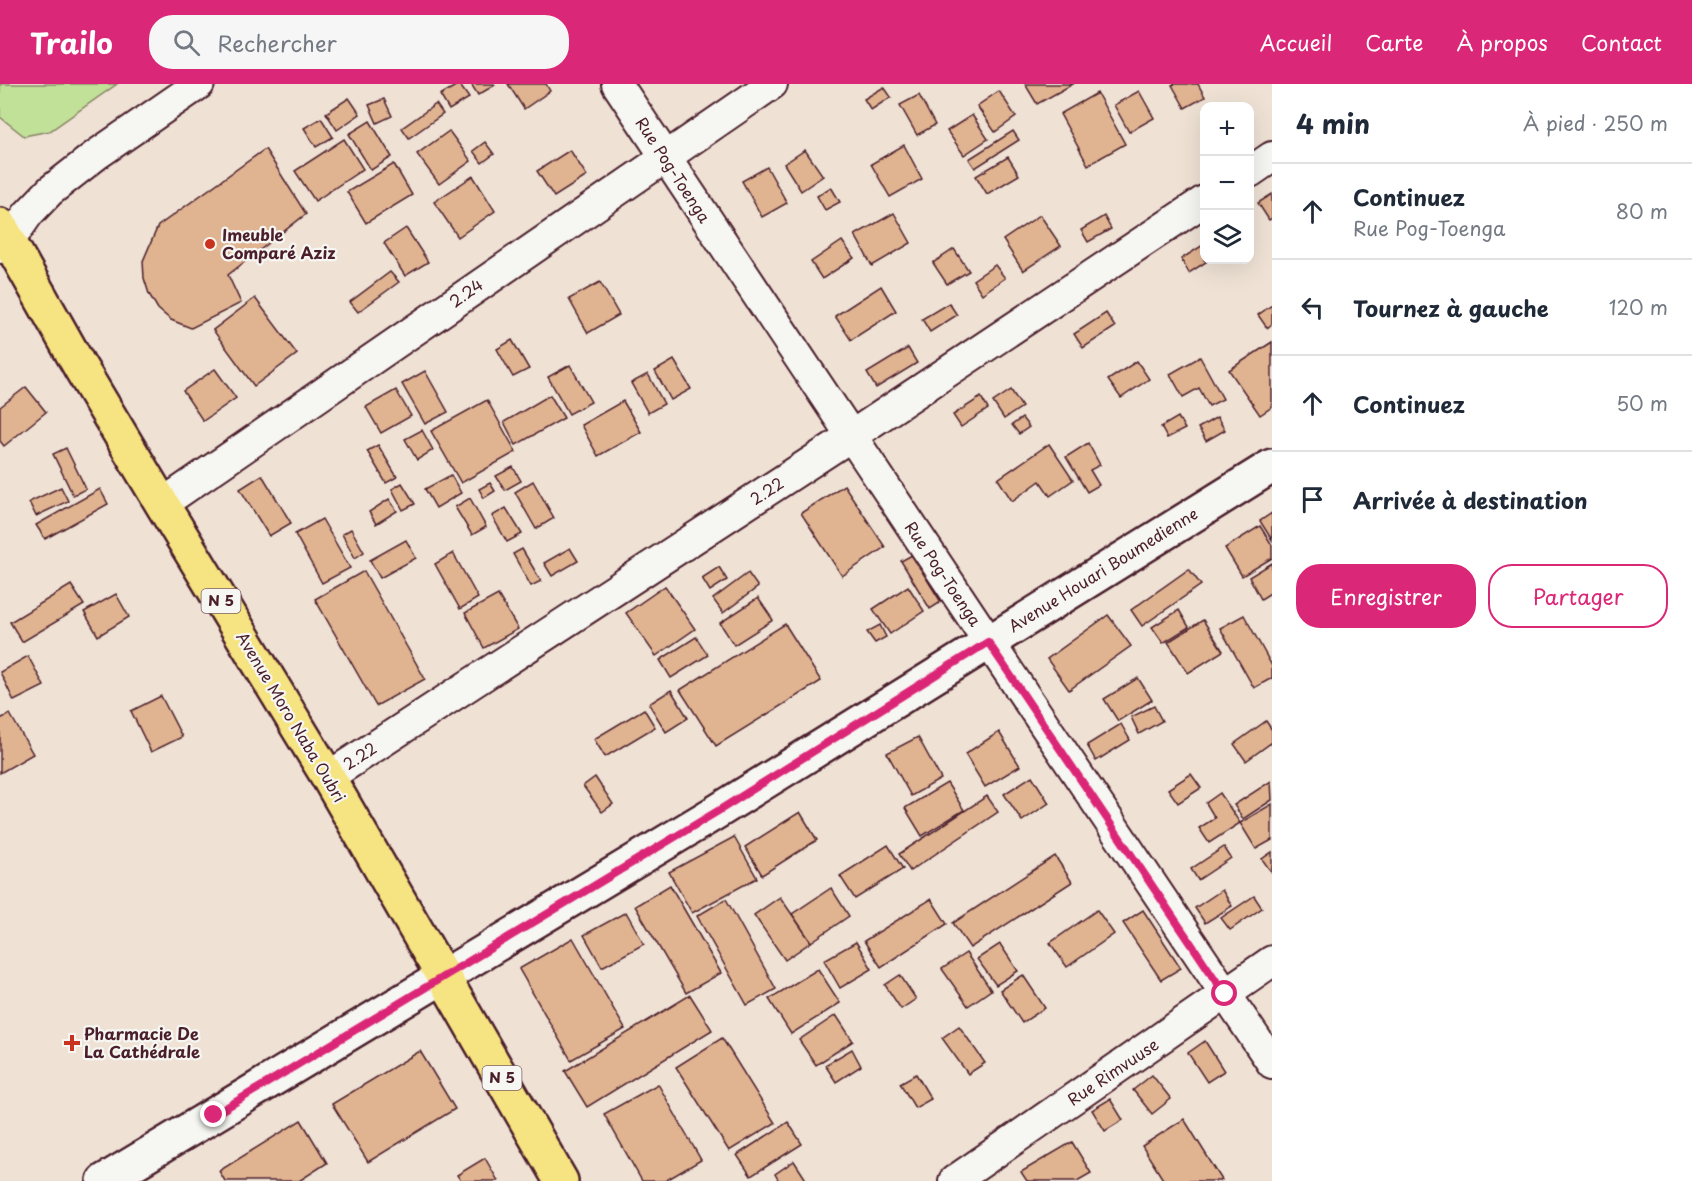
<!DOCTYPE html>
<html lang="fr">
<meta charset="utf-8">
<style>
body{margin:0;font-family:"Playpen Sans",sans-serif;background:#f6f6f7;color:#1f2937}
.controls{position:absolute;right:18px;top:18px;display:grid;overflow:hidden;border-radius:12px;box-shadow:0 6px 24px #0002}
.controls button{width:54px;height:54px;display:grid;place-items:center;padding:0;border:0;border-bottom:2px solid #e0e1e3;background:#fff;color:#1f2937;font:30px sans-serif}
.stop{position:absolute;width:18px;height:18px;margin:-14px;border:4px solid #db2777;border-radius:50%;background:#fff}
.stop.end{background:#db2777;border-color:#fff;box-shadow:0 2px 6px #0008}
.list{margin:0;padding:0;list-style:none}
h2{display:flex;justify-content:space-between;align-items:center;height:78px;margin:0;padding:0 24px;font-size:26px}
h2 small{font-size:20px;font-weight:400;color:#747a83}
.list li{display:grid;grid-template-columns:39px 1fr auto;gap:18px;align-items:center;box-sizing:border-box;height:96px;padding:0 24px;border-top:2px solid #e0e1e3}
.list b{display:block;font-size:22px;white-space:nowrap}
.list p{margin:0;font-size:20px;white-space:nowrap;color:#747a83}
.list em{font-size:20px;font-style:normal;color:#747a83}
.actions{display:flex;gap:12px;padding:18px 24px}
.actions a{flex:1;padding:14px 0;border:2px solid #db2777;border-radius:24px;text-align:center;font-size:21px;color:#db2777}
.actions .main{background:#db2777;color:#fff}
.icon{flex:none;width:33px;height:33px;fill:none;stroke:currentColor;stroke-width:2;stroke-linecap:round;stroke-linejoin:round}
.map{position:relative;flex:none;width:1272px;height:1097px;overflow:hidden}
header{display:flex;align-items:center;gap:36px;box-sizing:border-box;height:84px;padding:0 30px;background:#db2777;color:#fff}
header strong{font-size:28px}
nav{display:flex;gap:33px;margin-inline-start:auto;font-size:21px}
.search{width:420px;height:54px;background:#f6f6f7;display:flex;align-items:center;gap:15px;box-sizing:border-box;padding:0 21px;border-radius:24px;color:#747a83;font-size:22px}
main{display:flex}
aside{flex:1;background:#fff}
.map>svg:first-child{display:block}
.pitch{fill:#c1e199;stroke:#868062;stroke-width:1.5}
.building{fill:#e0b391;stroke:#4a1f2b;stroke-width:1.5}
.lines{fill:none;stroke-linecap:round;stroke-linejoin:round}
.street-casing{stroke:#4a1f2b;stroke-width:34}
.secondary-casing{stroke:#4a1f2b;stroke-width:38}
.highway-casing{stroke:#4a1f2b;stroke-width:38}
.street{stroke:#f6f6f2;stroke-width:30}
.secondary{stroke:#f6f6f2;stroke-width:33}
.highway{stroke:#f6e381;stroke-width:33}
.route{stroke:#db2777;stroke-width:8}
.poi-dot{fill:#c8321e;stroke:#f6f6f2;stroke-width:2}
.labels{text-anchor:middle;stroke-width:4.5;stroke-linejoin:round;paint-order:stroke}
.shield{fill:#f6f6f2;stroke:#7e6067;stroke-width:1.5}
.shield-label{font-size:15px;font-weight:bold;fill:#4a1f2b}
.street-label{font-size:16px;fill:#4a1f2b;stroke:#f6f6f2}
.poi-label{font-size:16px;font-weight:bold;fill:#4a1f2b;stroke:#f6f6f2;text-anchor:start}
</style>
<header>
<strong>Trailo</strong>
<div class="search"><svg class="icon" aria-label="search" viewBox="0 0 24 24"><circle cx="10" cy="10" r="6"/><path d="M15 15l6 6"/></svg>Rechercher</div>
<nav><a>Accueil</a><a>Carte</a><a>À propos</a><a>Contact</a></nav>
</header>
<main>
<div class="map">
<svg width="1272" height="1097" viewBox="0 0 1272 1097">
<rect width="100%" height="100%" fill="#efe2d5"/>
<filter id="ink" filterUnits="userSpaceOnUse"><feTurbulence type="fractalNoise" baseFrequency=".0167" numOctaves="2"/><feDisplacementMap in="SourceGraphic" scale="12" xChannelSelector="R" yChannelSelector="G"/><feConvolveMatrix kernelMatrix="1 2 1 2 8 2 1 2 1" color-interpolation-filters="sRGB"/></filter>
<g filter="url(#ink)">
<path class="pitch" d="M0,0H117L50,47L24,52L0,33Z"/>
<g class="building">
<path d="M459,0L469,14L449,26L440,11Z"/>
<path d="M471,0H494L495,1L478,11Z"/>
<path d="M508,0H546L550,7L524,25Z"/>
<path d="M1025,0H1073L1037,20Z"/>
<path d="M1175,0H1198L1205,13L1185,24L1172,1Z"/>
<path d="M884,3L891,13L871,26L864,15Z"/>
<path d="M999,7L1016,33L995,48L977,22Z"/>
<path d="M1139,7L1154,34L1129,48L1114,21Z"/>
<path d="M1097,9L1125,60L1088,81L1060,30Z"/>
<path d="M919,11L935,41L917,51L900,21Z"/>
<path d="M349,14L360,30L337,46L326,29Z"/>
<path d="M384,15L392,32L377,39L369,21Z"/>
<path d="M436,20L443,30L409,54L402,44Z"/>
<path d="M972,31L988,55L964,71L947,47Z"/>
<path d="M321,34L333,53L316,63L304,44Z"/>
<path d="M370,37L392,73L371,86L349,50Z"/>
<path d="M449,47L471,77L439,100L417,70Z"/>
<path d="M1013,47L1019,56L975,84L969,75Z"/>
<path d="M344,55L363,85L315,117L295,87Z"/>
<path d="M485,58L494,70L482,79L473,67Z"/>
<path d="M904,61L922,95L890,113L871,80Z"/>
<path d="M265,65L306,130L228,191L241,219L191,244L171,236L158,225L149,210L144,194L143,177L158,142Z"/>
<path d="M570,66L587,92L554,113L537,87Z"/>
<path d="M805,66L823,92L801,107L784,80Z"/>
<path d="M1008,73L1019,91L987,110L976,92Z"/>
<path d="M394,80L412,111L366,139L347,108Z"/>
<path d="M767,83L787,119L762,133L742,97Z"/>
<path d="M473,92L495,127L458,153L434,118Z"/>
<path d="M831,103L840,118L825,126L817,112Z"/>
<path d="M1272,110V134L1269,136L1258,119Z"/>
<path d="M894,129L911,159L872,182L855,151Z"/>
<path d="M1040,131L1061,162L1023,187L1003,156Z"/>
<path d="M1104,132L1111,145L1088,158L1081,146Z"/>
<path d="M406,144L428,178L405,192L384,159Z"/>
<path d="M842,157L854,174L822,195L811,178Z"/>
<path d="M1203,161L1204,176H1209L1189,189L1181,175Z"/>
<path d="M954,165L969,187L947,200L933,179Z"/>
<path d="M995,181L1005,194L982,210L973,196Z"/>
<path d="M390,188L399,198L358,228L350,218Z"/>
<path d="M600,198L619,231L588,249L569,215Z"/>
<path d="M881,202L896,227L851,256L835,232Z"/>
<path d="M255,214L297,270L254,302L213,246Z"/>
<path d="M949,219L957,231L930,248L922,235Z"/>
<path d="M1272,221V240L1267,244L1258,231Z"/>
<path d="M1106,229L1115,243L1083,264L1074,250Z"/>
<path d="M512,256L529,285L513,293L497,265Z"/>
<path d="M1272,258V323L1260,331L1229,286Z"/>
<path d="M908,264L917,279L876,304L867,289Z"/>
<path d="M1200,273L1223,315L1209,322L1199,304L1183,313L1170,290Z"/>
<path d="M674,276L691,305L671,316L655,287Z"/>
<path d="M1137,277L1149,295L1121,314L1108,296Z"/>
<path d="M570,281L591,318L569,330L548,293Z"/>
<path d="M215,285L236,314L203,337L183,307Z"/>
<path d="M425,287L448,328L425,340L402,300Z"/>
<path d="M648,290L664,320L648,329L631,299Z"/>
<path d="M26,303L46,328L4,362L0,357V323Z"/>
<path d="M396,306L411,332L381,349L366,323Z"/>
<path d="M1011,306L1022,323L1004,335L993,318Z"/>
<path d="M550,311L564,334L516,361L504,338Z"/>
<path d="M981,313L988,325L961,343L953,331Z"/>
<path d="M487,316L516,368L461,399L431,347Z"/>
<path d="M623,317L641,348L598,372L581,341Z"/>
<path d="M1178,333L1185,345L1167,354L1161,343Z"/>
<path d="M1217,333L1225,346L1206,357L1198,344Z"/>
<path d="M1022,334L1029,343L1019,350L1012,341Z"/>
<path d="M422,346L433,366L417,376L405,355Z"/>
<path d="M1088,359L1100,381L1090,386L1099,401L1087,408L1066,373Z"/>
<path d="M1049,360L1073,396L1050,412L1040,397L1012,417L998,395Z"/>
<path d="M378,361L397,393L386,399L367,367Z"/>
<path d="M66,364L86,405L73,411L53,370Z"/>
<path d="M513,383L521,397L505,406L496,392Z"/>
<path d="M262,391L291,439L269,452L240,405Z"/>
<path d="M451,391L461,409L436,424L425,405Z"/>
<path d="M533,397L554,434L536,445L515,408Z"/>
<path d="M402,399L415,420L403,426L392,405Z"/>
<path d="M490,399L495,407L484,414L479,405Z"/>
<path d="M844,401L885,463L842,492L801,429Z"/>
<path d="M61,403L68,417L36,432L29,418Z"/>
<path d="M100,405L108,420L45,455L36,441Z"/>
<path d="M470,414L486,443L472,451L455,423Z"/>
<path d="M389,415L397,427L376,440L369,428Z"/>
<path d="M506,424L522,450L507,458L492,432Z"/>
<path d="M1272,429V456L1260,437Z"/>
<path d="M322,435L350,484L322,499L295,450Z"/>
<path d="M1260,442L1272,461V474L1242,492L1225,464Z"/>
<path d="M351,445L364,468L355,474L342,450Z"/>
<path d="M406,456L416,474L380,494L370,476Z"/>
<path d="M570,464L578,477L552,492L544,479Z"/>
<path d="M522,465L541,497L531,502L513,470Z"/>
<path d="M453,469L478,514L460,525L435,480Z"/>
<path d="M912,471L941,518L930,525L901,477Z"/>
<path d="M1272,479V508L1261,515L1249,493Z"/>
<path d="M719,483L727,496L710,507L702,494Z"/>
<path d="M1189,485L1201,501L1142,542L1131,526Z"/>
<path d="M364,487L425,595L376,622L315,515Z"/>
<path d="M748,489L758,503L723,529L713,515Z"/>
<path d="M71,501L84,521L22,558L10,538Z"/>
<path d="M665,502L695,545L656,572L626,529Z"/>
<path d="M908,502L924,527L890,550L873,525Z"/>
<path d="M116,510L129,533L98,552L84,528Z"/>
<path d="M498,511L518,545L484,564L465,529Z"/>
<path d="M758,514L773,536L734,561L720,539Z"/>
<path d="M1179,526L1189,543L1163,559L1152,543Z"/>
<path d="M1108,531L1131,562L1069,606L1047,575Z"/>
<path d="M1244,531L1272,582V594L1254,604L1220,544Z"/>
<path d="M1203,536L1223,567L1188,589L1168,558Z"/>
<path d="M785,540L821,597L716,662L680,606Z"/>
<path d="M880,541L886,553L875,559L867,548Z"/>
<path d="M696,553L708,571L671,594L660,576Z"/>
<path d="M28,572L44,602L14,617L0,588Z"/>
<path d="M1138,594L1152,616L1118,637L1104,615Z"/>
<path d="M671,606L688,634L666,648L649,620Z"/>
<path d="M161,612L182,653L151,668L131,627Z"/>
<path d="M1154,622L1162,637L1139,650L1131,633Z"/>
<path d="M644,625L655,643L605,673L594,655Z"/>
<path d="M10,630L33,670L0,689V635Z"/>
<path d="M1266,637L1272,646V658L1246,677L1234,660Z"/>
<path d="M1121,640L1130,656L1096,677L1087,661Z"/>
<path d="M999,648L1020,682L985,703L965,670Z"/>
<path d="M918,653L941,695L911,712L887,669Z"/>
<path d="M1191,690L1201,704L1178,719L1168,705Z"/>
<path d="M1032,692L1049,719L1022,737L1004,710Z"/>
<path d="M595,693L613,720L602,728L583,702Z"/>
<path d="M1271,697L1272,716L1243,735L1234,721Z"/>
<path d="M947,699L964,726L922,752L905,724Z"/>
<path d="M1220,709L1240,739L1209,759L1199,744L1215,734L1206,719Z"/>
<path d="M987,712L998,728L910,787L899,770Z"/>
<path d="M1272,720V756L1256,765L1240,739Z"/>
<path d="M800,728L817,756L762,791L745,763Z"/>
<path d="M734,753L757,794L692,829L669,788Z"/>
<path d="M888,761L903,785L855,815L840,792Z"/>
<path d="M1224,763L1231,774L1198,796L1191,785Z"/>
<path d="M1272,768V789L1262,775Z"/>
<path d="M1055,772L1072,798L970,864L953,839Z"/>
<path d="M670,801L721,889L686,909L635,822Z"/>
<path d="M831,804L849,832L811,858L792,830Z"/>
<path d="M1222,806L1232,822L1205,839L1195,824Z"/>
<path d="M1254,812L1262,824L1230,846L1221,834Z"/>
<path d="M780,813L811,858L785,876L754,831Z"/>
<path d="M726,815L776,905L747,921L697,832Z"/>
<path d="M931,815L947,840L881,883L864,857Z"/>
<path d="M1097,826L1114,850L1067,883L1050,859Z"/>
<path d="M1143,826L1181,884L1161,896L1123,839Z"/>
<path d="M626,828L644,860L602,883L584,851Z"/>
<path d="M573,854L625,945L571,976L519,885Z"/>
<path d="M856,858L872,885L840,904L824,876Z"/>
<path d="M1000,860L1018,887L996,901L977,875Z"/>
<path d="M966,869L991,906L968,922L942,885Z"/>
<path d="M818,885L840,919L791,950L769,915Z"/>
<path d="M900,891L916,915L901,925L885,901Z"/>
<path d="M1023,891L1045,924L1022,939L1000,906Z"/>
<path d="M690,911L712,946L587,1023L565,987Z"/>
<path d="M836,931L853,957L816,981L799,956Z"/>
<path d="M959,942L985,979L968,990L942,954Z"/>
<path d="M722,954L775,1039L729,1067L676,983Z"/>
<path d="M1205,957L1224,987L1207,998L1188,969Z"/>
<path d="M852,965L861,982L836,998L825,981Z"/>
<path d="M420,967L455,1025L368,1078L332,1020Z"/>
<path d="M916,990L931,1015L915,1024L900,999Z"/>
<path d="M1152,991L1171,1015L1152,1030L1133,1006Z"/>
<path d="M658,1000L701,1076L665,1097H642L604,1030Z"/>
<path d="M1110,1015L1123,1036L1105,1047L1092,1026Z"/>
<path d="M1184,1035L1222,1096L1220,1097H1164L1142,1062Z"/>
<path d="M301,1036L327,1079L299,1097H225L219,1087Z"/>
<path d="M788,1038L802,1060L751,1092L737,1071Z"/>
<path d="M1072,1058L1091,1089L1077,1097H1027L1021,1088Z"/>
<path d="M485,1074L498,1097H461L457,1091Z"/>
<path d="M794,1077L807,1097H779L775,1090Z"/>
</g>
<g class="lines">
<defs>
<g id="street">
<path d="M617,0L988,557L1272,979"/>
<path d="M1250,88L1272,73"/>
<path d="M0,164L9,157L28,130L50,107L96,71L199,0"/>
<path d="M162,420L772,0"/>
<path d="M328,693L851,352L1204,117"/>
<path d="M954,1097L1272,877"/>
</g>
<path id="secondary" d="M104,1097L718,727L1272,382"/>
<path id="highway" d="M0,141L80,283L162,420L328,693L561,1097"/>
</defs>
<use href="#street" class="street-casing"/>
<use href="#secondary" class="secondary-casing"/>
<use href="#highway" class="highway-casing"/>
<use href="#street" class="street"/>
<use href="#secondary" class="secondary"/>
<use href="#highway" class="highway"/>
</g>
</g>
<g class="lines" filter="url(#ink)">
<path class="route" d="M214,1031L718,727L988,558L1225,910"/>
</g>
<g class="poi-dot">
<circle cx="210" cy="160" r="6"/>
<path d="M69 950h6v6h6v6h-6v6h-6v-6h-6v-6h6z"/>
</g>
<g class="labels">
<g class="shield">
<rect x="201.5" y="505" width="39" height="24" rx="4.5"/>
<rect x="482.5" y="982" width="39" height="24" rx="4.5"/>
</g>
<g class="shield-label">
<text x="221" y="522">N 5</text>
<text x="502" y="999">N 5</text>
</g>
<g class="street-label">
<text transform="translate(673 86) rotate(57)" y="6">Rue Pog-Toenga</text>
<text transform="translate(466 209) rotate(-35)" y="6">2.24</text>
<text transform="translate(767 407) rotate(-33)" y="6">2.22</text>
<text transform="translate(1103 486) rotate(-32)" y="6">Avenue Houari Boumedienne</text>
<text transform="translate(943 490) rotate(56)" y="6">Rue Pog-Toenga</text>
<text transform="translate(291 633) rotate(59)" y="6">Avenue Moro Naba Oubri</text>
<text transform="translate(360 672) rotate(-33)" y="6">2.22</text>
<text transform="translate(1113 988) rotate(-34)" y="6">Rue Rimvuuse</text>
</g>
<g class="poi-label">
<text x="222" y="157">Imeuble<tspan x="222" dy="18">Comparé Aziz</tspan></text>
<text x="84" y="956">Pharmacie De<tspan x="84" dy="18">La Cathédrale</tspan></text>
</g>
</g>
</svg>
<div class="controls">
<button>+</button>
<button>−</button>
<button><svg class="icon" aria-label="layers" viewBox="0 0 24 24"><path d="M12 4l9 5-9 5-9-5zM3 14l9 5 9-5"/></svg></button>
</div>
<div class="stop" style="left:1225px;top:910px"></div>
<div class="stop end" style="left:214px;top:1031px"></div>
</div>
<aside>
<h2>4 min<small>À pied · 250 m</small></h2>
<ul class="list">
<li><svg class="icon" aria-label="ahead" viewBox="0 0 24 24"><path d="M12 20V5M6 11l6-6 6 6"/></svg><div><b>Continuez</b><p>Rue Pog-Toenga</p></div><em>80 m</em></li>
<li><svg class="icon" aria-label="left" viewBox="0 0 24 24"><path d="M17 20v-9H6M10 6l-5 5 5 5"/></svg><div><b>Tournez à gauche</b></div><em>120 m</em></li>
<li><svg class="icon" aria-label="ahead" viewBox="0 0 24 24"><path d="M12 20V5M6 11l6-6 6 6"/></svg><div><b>Continuez</b></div><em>50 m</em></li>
<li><svg class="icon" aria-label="arrive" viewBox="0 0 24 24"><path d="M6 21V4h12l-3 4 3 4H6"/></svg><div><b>Arrivée à destination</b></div></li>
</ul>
<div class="actions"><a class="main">Enregistrer</a><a>Partager</a></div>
</aside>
</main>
